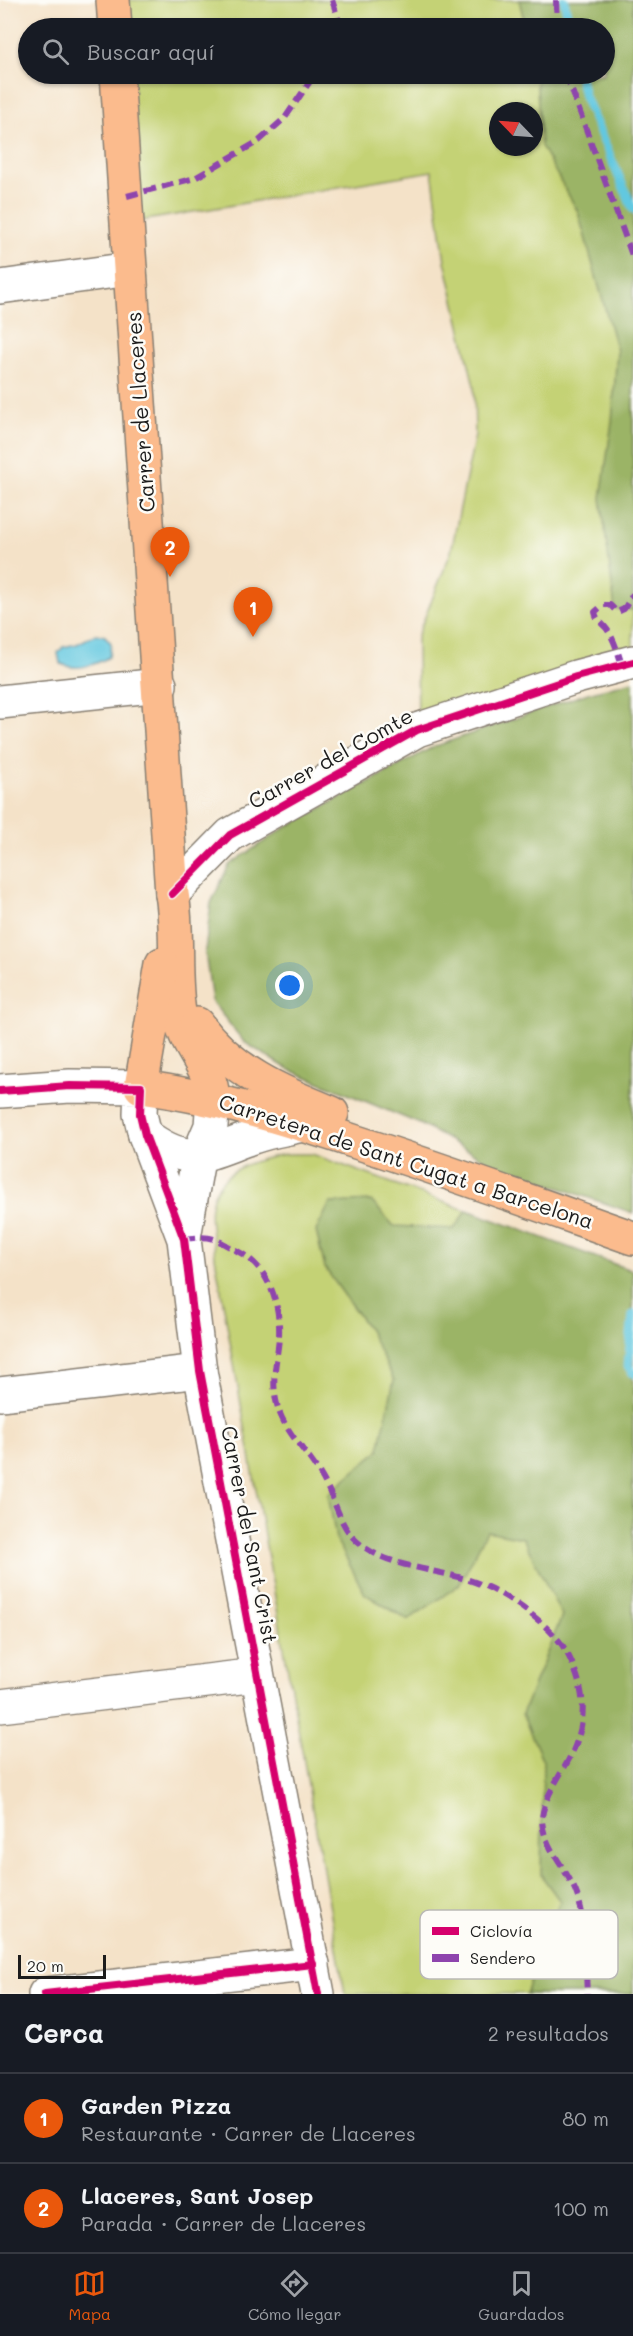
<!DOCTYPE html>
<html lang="es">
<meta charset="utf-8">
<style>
body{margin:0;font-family:Mali,sans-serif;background:#20242c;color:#f1f3f6}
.compass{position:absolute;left:489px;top:102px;width:54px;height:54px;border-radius:50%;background:#171b24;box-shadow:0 2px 4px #0004;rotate:295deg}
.scale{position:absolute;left:18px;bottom:15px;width:88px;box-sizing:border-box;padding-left:6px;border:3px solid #1c1c1c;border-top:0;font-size:16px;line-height:21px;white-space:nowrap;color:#1c1c1c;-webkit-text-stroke:4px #fdfcf7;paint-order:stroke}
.you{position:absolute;left:290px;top:986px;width:21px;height:21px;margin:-15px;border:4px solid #fff;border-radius:50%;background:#1a73e8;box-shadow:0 0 0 9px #1a73e833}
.badge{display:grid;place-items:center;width:39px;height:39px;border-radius:50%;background:#ea580c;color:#fff;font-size:20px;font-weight:700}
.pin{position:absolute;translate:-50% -50px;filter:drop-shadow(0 2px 3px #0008)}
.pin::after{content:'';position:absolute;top:32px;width:21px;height:18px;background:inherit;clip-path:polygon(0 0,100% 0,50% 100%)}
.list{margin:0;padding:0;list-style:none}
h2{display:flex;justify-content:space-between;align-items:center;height:78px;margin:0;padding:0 24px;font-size:26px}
h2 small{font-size:20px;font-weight:400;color:#9ea1a6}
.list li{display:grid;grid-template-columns:39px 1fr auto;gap:18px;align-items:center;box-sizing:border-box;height:90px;padding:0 24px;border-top:2px solid #363941}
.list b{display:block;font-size:22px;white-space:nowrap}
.list p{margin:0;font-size:20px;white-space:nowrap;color:#9ea1a6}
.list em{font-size:20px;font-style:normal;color:#9ea1a6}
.icon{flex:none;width:33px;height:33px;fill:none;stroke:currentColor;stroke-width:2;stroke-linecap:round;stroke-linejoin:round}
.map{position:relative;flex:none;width:633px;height:1994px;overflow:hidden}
.search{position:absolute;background:#171b24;box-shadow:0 2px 4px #0004;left:18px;right:18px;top:18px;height:66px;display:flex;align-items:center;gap:15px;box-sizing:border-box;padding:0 21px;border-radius:33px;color:#9ea1a6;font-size:22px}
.sheet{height:258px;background:#171b24}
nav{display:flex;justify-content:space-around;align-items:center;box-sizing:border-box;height:84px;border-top:2px solid #363941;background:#171b24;font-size:16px;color:#9ea1a6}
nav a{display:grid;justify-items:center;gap:3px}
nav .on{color:#ea580c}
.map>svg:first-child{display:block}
.green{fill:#c4d274;stroke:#707748;stroke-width:1.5;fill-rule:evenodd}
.forest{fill:#9bb466;stroke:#5c6841;stroke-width:1.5}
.water{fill:#62c8e0;stroke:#3f727e;stroke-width:1.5}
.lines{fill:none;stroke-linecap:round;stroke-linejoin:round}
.stream{stroke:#62c8e0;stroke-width:9}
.minor-casing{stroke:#887f72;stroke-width:36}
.major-casing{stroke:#887f72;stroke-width:36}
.minor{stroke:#fff;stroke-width:33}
.major{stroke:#fbbb8d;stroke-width:33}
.quiet{stroke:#8e44ad;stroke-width:6;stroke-dasharray:12 6;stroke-linecap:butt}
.cycleway-casing{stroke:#fdfcf7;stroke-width:11}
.cycleway{stroke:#d6006c;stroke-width:8}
.labels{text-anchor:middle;stroke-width:5;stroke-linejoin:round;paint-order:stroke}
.street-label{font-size:21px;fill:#1c1c1c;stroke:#fdfcf7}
.key{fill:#fdfcf7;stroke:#bab9b5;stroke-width:1.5}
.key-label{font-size:16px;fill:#1c1c1c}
</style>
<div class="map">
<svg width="633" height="1994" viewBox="0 0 633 1994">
<rect width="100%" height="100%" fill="#fdfcf7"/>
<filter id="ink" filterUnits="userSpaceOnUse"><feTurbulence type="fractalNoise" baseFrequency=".0167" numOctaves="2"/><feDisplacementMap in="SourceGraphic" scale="12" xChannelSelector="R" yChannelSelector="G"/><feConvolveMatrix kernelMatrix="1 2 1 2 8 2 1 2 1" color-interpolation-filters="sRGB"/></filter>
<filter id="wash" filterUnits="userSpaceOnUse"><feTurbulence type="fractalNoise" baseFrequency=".008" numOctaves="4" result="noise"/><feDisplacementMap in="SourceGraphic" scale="24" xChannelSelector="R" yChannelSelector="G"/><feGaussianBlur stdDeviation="1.35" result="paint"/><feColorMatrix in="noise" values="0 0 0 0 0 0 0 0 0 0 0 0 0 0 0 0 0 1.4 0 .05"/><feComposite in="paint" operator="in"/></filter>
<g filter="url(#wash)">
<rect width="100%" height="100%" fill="#f4e2c8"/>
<g class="green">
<path d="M113,0H633V662L418,729L417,637L451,552L475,435L474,386L445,261L432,171L128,223L118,74H604V28H115ZM498,111H534V147H498Z"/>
<path d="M286,1154H312L633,1271V1994H345L215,1257C214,1242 208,1221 211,1206C217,1168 255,1160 286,1154Z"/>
</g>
<g class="forest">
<path d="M519,0H633V610L615,609L601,498L612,422L617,351L578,212L541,146L536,74H604V28H526Z"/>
<path d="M633,681V1213L496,1166L420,1124L288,1069L244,1042L212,1002L205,951L211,903L229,865L283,829L433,747L588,693Z"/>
<path d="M371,1201L394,1226L454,1229L467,1210L633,1271V1994H526L560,1901L541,1875L543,1761L522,1714L562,1616L523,1538L487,1531L459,1585L408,1620L365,1594L336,1539L328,1494L379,1450L394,1380L369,1330L325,1268L316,1231L330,1203Z"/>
</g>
<path class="water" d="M96,634L105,636L111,643L109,657C95,665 75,672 60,663L58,653L63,647L77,644Z"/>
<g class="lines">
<g class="stream">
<path d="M564,0L570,28"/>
<path d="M579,74L584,96L633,209"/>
<path d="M633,1315L628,1366L633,1373"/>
</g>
</g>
</g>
<g filter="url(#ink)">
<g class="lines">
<defs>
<g id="minor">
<path d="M0,287L130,269"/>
<path d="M0,702L160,685"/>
<path d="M172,894L230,835L417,730L576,677L633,662"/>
<path d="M0,1091L70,1086L141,1087L140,1114L145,1135L184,1239L200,1371L318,1994"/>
<path d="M145,1135C190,1169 206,1153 253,1137C269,1131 286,1129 303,1125"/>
<path d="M184,1237L199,1154L211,1126L213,1098"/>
<path d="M0,1394L200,1371"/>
<path d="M0,1706L257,1675"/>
<path d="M45,1994L313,1964"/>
</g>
<g id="major">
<path d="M113,0L115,28"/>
<path d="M117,74L172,894C179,935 172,977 180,1018C186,1047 211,1067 213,1098"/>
<path d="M162,964L141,1087C215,1097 283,1118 353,1141C447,1171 540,1205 633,1238"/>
<path d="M197,1024C231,1071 279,1092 332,1113"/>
</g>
</defs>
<use href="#minor" class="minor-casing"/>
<use href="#major" class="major-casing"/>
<use href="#minor" class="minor"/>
<use href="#major" class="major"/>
<g class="quiet">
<path d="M332,0L339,21L336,28"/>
<path d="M556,0L557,28"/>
<path d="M566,74L633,258"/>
<path d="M127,196L195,178L259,141L285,118L315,74"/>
<path d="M622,665C618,653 614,638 606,628C601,622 597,621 595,612L603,605H610L617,612L624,609L633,594"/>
<path d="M184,1239C214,1235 213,1238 239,1252C272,1269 283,1312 278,1347C275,1370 271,1388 279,1411C287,1433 308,1454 320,1474C330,1490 335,1506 343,1523C367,1570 436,1566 480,1584C507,1594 552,1626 566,1651C590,1696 588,1730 561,1773C554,1785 543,1803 542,1818C542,1847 568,1869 577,1895C588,1925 585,1963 587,1994"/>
</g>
<defs>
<g id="cycleway">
<path d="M172,894L230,835L417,730L576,677L633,662"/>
<path d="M0,1091L70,1086L141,1087L140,1114L145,1135L184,1239L200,1371L318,1994"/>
<path d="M45,1994L313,1964"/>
</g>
</defs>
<use href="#cycleway" class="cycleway-casing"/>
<use href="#cycleway" class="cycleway"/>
</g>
</g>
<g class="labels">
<g class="street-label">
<text transform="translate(141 412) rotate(-94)" y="7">Carrer de Llaceres</text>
<text transform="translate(331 759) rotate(-29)" y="7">Carrer del Comte</text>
<text transform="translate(406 1162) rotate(18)" y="7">Carretera de Sant Cugat a Barcelona</text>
<text transform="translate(249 1535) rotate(79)" y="7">Carrer del Sant Crist</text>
</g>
</g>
<rect x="420" y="1910" width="198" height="69" rx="9" class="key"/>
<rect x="432" y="1927" width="27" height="8" fill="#d6006c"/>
<rect x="432" y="1954" width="27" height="8" fill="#8e44ad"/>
<g class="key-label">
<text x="470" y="1937">Ciclovía</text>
<text x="470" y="1964">Sendero</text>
</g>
</svg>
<svg class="compass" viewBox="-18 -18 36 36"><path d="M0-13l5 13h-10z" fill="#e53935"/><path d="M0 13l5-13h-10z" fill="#9ea1a6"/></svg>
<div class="scale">20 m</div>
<div class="you"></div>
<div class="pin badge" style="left:253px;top:637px">1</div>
<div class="pin badge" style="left:170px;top:577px">2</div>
<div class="search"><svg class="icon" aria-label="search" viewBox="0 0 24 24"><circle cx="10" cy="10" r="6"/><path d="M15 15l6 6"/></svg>Buscar aquí</div>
</div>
<section class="sheet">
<h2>Cerca<small>2 resultados</small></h2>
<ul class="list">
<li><span class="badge">1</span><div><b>Garden Pizza</b><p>Restaurante · Carrer de Llaceres</p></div><em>80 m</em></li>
<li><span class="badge">2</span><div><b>Llaceres, Sant Josep</b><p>Parada · Carrer de Llaceres</p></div><em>100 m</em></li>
</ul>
</section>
<nav>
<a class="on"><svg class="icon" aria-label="map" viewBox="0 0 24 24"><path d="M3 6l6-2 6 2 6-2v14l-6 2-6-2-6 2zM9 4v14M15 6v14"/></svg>Mapa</a>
<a><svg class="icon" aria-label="directions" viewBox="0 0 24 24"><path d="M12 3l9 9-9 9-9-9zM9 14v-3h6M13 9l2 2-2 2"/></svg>Cómo llegar</a>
<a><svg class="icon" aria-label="saved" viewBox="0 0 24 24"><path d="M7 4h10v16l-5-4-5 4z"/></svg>Guardados</a>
</nav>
